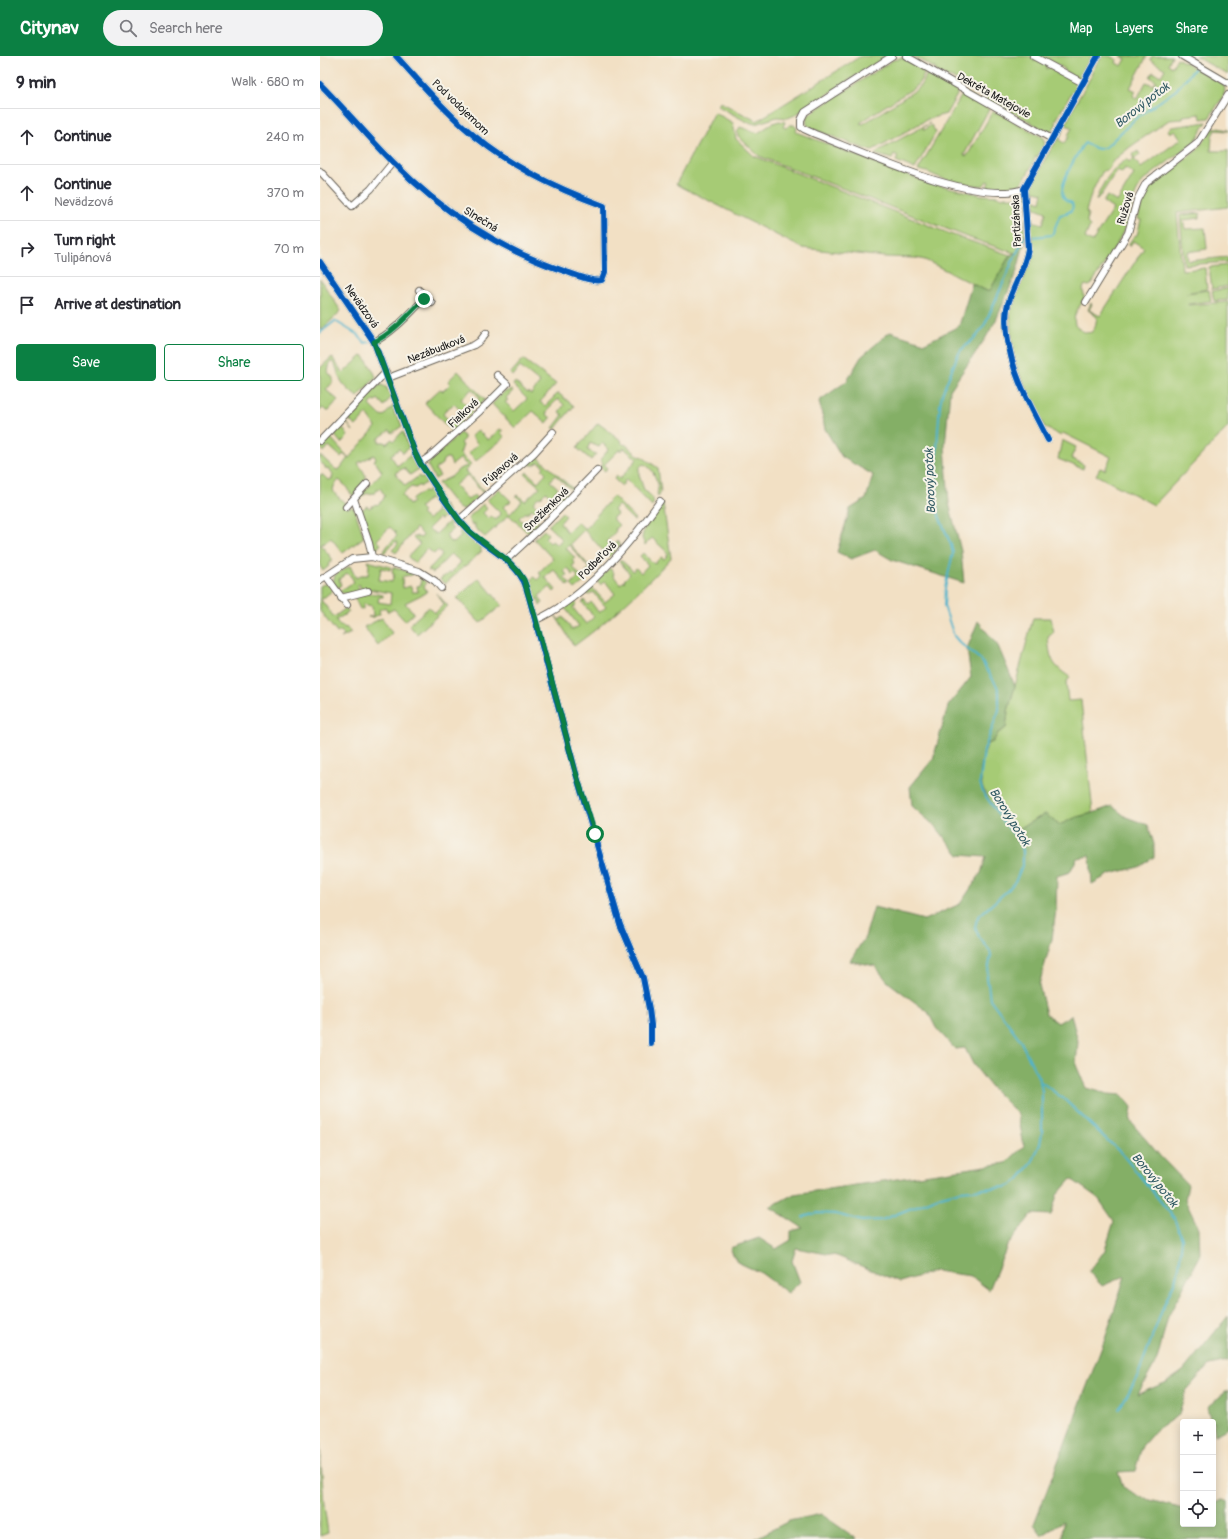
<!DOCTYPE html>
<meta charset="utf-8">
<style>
body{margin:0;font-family:Pangolin,sans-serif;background:#f2f2f3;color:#2b2b33}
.controls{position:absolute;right:12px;bottom:12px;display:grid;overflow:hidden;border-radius:4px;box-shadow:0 2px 10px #0003}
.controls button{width:36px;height:36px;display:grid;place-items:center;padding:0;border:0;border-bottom:1px solid #e1e1e2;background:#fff;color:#2b2b33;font:20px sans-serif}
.stop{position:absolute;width:12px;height:12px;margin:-9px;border:3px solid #0b8043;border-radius:50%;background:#fff}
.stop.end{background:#0b8043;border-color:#fff;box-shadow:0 1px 4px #0008}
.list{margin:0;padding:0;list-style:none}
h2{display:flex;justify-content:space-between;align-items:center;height:52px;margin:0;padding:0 16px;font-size:17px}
h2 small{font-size:13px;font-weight:400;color:#7c7c81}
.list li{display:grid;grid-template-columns:26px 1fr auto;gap:12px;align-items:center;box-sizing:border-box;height:56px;padding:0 16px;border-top:1px solid #e1e1e2}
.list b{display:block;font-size:15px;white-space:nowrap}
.list p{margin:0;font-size:13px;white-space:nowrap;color:#7c7c81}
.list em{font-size:13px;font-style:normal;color:#7c7c81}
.actions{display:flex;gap:8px;padding:12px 16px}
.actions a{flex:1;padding:9px 0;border:1px solid #0b8043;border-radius:4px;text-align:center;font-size:14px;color:#0b8043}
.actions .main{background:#0b8043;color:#fff}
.icon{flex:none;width:22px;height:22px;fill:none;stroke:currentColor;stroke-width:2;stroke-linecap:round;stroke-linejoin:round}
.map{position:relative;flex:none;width:908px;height:1483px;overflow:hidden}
header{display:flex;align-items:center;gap:24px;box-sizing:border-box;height:56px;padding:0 20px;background:#0b8043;color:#fff}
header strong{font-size:19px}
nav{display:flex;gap:22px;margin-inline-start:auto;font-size:14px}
.search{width:280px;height:36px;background:#f2f2f3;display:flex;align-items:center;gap:10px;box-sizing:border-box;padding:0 14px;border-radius:22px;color:#7c7c81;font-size:15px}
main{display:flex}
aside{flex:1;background:#fff}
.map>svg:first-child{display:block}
.green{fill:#a6cb75;stroke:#617448}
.forest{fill:#84af66;stroke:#506641}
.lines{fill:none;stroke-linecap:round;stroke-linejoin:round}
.stream{stroke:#4eb4cd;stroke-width:2}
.street-casing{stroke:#676157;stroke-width:8}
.street{stroke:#fff;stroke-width:6}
.cycleway-casing{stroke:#f7f3e8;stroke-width:8}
.cycleway{stroke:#0057b8;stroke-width:6}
.route{stroke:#0b8043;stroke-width:5}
.labels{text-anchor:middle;stroke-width:4;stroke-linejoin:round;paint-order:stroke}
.street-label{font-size:11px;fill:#1c1c1c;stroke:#f7f3e8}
.water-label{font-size:12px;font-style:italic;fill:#305963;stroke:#f7f3e8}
</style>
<header>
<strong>Citynav</strong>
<div class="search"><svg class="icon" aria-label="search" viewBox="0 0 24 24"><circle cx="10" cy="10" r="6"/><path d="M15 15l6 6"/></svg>Search here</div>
<nav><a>Map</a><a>Layers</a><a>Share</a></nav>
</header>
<main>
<aside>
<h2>9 min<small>Walk · 680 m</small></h2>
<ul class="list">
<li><svg class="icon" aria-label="ahead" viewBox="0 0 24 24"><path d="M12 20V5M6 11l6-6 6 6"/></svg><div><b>Continue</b></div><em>240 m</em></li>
<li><svg class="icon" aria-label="ahead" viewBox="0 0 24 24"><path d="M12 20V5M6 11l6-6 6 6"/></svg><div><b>Continue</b><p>Nevädzová</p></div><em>370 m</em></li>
<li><svg class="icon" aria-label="right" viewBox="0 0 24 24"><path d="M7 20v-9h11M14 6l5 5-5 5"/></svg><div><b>Turn right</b><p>Tulipánová</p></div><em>70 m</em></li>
<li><svg class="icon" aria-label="arrive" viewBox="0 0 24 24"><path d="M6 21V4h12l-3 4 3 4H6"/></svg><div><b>Arrive at destination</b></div></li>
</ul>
<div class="actions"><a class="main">Save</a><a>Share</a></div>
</aside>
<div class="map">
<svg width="908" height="1483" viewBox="0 0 908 1483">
<rect width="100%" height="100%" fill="#f7f3e8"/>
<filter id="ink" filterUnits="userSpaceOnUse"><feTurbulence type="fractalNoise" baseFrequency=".025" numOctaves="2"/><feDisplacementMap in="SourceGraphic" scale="8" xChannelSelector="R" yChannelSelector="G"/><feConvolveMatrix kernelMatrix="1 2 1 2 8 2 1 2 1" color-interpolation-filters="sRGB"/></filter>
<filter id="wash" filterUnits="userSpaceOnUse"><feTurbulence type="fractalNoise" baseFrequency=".012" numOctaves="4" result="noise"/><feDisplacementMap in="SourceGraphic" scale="16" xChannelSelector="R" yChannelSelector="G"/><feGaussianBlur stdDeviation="0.9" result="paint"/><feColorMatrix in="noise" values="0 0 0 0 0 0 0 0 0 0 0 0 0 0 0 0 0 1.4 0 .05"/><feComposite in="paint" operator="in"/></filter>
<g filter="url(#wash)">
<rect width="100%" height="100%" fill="#f2e0c4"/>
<g class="green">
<path d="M541,0H567L475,59L468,62L457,61L435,68L425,65L398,50L400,46L437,65Z"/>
<path d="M593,0H710L715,3L714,6L716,3L727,10L726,13H727L729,11L738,16L737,18L738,19L740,17L756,26L757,31L753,39L751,38L735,66L737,67C732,76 730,79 720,74L721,72L694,57L693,58L683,53L684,51L677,47L675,48L664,42L665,40L652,33L651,34L638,27V25L630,21L629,22L615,14L616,13Z"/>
<path d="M719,0H772L766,12L767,13L763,21L760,23L744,15L745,13L730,5L729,6Z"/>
<path d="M781,0H790L797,4L796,7L802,10L806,3L801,0H827L810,32L816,35L813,40L817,43L826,26L833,29L836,25L830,21L833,16L841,20L845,13L830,4L832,0H852L848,8L852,11L857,2L903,28L905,33L904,39L889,62L881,63L880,58L863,60V63L849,64L810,91L793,105L787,114L783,115C775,128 770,140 766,156L768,157L767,167L770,170L765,182L772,186L793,153L783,146L787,140L797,146L814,118L805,112L802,117L797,114L781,139L776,144C782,127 791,114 807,103L809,106L814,103L812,99L818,95L820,99L814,103L821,112L861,83L855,74L850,77L848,74L852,71L887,66L875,85L823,125C811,140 812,158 804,174C795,193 782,211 771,229L769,230L765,229C761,234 765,238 764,242C760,253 752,255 755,269C758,273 768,280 773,275C776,271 776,265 777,261L768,254L771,247L772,248L769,254L780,260L824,192L813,185L810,191L808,189L814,180L817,179L821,164L818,163C821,151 822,141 830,131L877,94L893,71L908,74V75L895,74L892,80L891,95H907L908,94V151L857,157L862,214L885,212L887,233L866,237L889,234L891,245L868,248V249L908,246V371L834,449L776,419L780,412L785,414L791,401L743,377L741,380L724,371L697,313L692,299L690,254L693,242L705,219L710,206L711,182L708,160L713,162L712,165L723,168L726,156L708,149L707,145L712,146L713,143L721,146L723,137L715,135L711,142L706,141V136L737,83L736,82L741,71L744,73L739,84L744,87L749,80L748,79L752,72L745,68L750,59H749L772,19L771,18Z"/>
<path d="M875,0H908V19Z"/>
<path d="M579,2H583L602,13L601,15L605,17L597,30L562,52L540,67L543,68L599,32L607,18L634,32L633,33L637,35V39L626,58L608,63L551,95L493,73L487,69L486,62L491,57L573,4L579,3Z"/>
<path d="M643,37H646L665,48L664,50L669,53L644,99L647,100L673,55L676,57L677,56L722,81C728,88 722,94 718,101L716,100C710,112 704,132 689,133C682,134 674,131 667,131L669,126L667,125L663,130C648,128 631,126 616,120C610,117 605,115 598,114Z"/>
<path d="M394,56L413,67L416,83L434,100L633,179L690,199L669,236L605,204L596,202L565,201L482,192L356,128Z"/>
<path d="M459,65L465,66L463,71L466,72L470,69H474L477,72L476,76L606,126L662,139L679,140V141L684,142V141H701L702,144L705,179L699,185L698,196L694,197L650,182L439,100L418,80L417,76L420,71L438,77L453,67Z"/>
<path d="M610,67L603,71L604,74L611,69L616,76L595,113L576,105L578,100L574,98L572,103L555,98L558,95Z"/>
<path d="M880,157V162L863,164L865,173L885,172L887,193L867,196L868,205L908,201V206L864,209L860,159Z"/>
<path d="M908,209V230L892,233L889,211Z"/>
<path d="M0,223L21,255L0,275Z"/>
<path d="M908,232V244L894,245L892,235Z"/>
<path d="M43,299L53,314L56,321L38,341C32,338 22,328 19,321C17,315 17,311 13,306H10L8,316L13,322V326L6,334L18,344L8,355H6L3,352L0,355V312L12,301L23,317Z"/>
<path d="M203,303L236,328L220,346L225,350L238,337L254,350L235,373L233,372L243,359L239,356L244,349L238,343L227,354L228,355L226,358L231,362L227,367L213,355L195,372L172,348L184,336L191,334L193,335L186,342L188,344L185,346L194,355L207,343L193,329L195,326L207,337L208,336L211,338L220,327L200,311L193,320L190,318Z"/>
<path d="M138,315L165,344L158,351L154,348L160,342L152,333L141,343L153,356L146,363L143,357L134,348L124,355L125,356L123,358L132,368L139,361L143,365L132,376L105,347L120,333L123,335L130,328L128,325Z"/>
<path d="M62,329L67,332L71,341L64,350L58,343L56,345L54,344L50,349L61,360L63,359L64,360L74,349L76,354L74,355L76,361L78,360L82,370L72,377L70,374L59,382V386H65L66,388L72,383L74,385L83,375L89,392L83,397L79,393L71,399L77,410L92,398L99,413L90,419L84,412L75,417L85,430L99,420L101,422L103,420L107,426L100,431L99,429L96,432L91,431L82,439L89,449L93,446L91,444L104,435L106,437L112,432L119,442L114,447L109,443L99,452L103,456L101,458L108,464L123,448L129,456L121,464L119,462L108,473L116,478L133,462L134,464L129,469L133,473L126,479L128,481L127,483L131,486L134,487L141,480L139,477L142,474L163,491L160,493L162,495L125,528L120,523L125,519L126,520L129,516L130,518L141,506L131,498L113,517L108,514L122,499L118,494L114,498L107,492L95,507L88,501L100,488L93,482L95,480L101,482L103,479L96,472L76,497L72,494L78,488L76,485L63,498H62L68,489L77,480L75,478L76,477L70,471L57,484L61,488L56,494L40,455L47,450L49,452L56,448L57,449L64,443L63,442L65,440L60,432L56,434L55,437L45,438L38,445L40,440L62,416L54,404L56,403L54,399L38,407C42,414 48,419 45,426L33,440L27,433L28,432L19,424C4,439 23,439 28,453L30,451L34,452L44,481L23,497L11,482L1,489L13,504L8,508L9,510L3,515L0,510V419H3L8,424L12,423L13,418L9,413L5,412V410L0,406V399L15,413L19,414L28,402L23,398L21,401L9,390L4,396L0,391L10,381L29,402L56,371L47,358L36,370L30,365L29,360L58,330Z"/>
<path d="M25,364L33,375L27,367L22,371L28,380L21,387L13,377Z"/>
<path d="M278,367L302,385L301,386L304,389L305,388L320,401L321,400L338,412L341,436L338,441C336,436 339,433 338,428C335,421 332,410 323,408L319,412V419L324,434L330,439L334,446L332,450L306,423L302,430L294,423L296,420L300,423L317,403L304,392L302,394H299L284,409L287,412L285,415L280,411L283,407L280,404L289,393L282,387L279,391L270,387L267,394L276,398L271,404L257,392Z"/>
<path d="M180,373L183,375L181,377L185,381L156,405L148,397L158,388L151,380L158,374L168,384Z"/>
<path d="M140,377L144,380V383L140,387L143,389L140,398L151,409L145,415L165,436L163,437L147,419L135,429L148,444L154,439L157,442L143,454L138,452L118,427L131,421L139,413L147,410L146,407L145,408L141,402L132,409L129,402H126L123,404L122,408L115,413L120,420L115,423L108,410L111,404Z"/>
<path d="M742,384L756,391L751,402L764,409L763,413L738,403Z"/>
<path d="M217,400L254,434L253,435L235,419L230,425L238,432L234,437L238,441L244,435L249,439L234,453L229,449L234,444L226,436L220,442L218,441L213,447L223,456L220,459L212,453L206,458L205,456L199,462L208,472L218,464L220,466L208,477L189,459L165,481L155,472V468L152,469L149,465L148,462L163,448L167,453L163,457L169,463L171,460L176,464L181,458L167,444L179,433L191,445L183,451L190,458L202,445L196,440L197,438L205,445L220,431L205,418L207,416L218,426L226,417L222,413L224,411L219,406L214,409H211L209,407Z"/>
<path d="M293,440L315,463L313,464L298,449L294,454L297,458L292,462L299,469L295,473L296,475L286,486L292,491L297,485L300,489L289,501L264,474L250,488L275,517L270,520L266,516L270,513L249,489L246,492L255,502L252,504L255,508L252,510L265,525L255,533L251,529L258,521L255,517L253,519L248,512L244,515L247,519L244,521L250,528L248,530L234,514L225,521L236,534L234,536L230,531L219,540L223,547L220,550L218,543L214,544L208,526L214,521L217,524L221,520L219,516L233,503L214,483L224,474L228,478L225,482L230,487L232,485L237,489L242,483L228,470L242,456L246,460L240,467L247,476L257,466L265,473Z"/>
<path d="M343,447L351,502C321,534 290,564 254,590L235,559L239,564L243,561L252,574L259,570L245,552L253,545L257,548L253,552L266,568L274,561L262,546L264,544L268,549L271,546L279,557L286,551L273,536L268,539L265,535L271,530L285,546L295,538L285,525L280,529L277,524L290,512L294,517L293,519L300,528L305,525L304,524L310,518L299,505L300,503L313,515L316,512L321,517L328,509L320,500L323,497L334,508L341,501L344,503L348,499L346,496V495L332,482L325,489L322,482L324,473Z"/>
<path d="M47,505L71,511L70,514L61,512L59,524L72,526L74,518L72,517L73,511L92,517V519L84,520L82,523L83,532L91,530L92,536H98L97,530L101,529L100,520L106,527L104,530L107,536L85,547L94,557L85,565L74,553L68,556L65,551L59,554L60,558C55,560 55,562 48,561L53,560L52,550L43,548V553H40L34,541L49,537L63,539V541H59L58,546L70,548L71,537L48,533L42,534L39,528L37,529L40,535C33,536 25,540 19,535L34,526L31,520H30L27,517L19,523L21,529L17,532L13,526L15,519L30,510L36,522L41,519H48L49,509Z"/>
<path d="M159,522L182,549L160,567L137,542Z"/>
<path d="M4,528L8,529L13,534L1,544L14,561L26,552L29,556L16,564L20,570H23L25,572L26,571L31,577L21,582L24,579L21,575L17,577L0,555V530Z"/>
<path d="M116,537L128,550L97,578L89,569L109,551L115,557L124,548Z"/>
<path d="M62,562L72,577L58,590L44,571Z"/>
<path d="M713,562H731L734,576L728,581C730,602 731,609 750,621L746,627L748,645L761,644L773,757L757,761L739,769L725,758L693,776L682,763L662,731L661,722L662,706L667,688L673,686L678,677L686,672L688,655L695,630Z"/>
<path d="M0,1388L4,1449L8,1477L0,1480Z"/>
</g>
<g class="forest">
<path d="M705,179L706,180L697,215L676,264L665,283L630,334L625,390L629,447L641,495L644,527L572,504L555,494L531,503L517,496L530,453L546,443L553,419L522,401L505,373L499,345L527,325L541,301L570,276L605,287L639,270L652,228L669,236L690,199L698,196L699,185Z"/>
<path d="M658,565L678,590L695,630L688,655L686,672L678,677L673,686L667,688C663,700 658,718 662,730C665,742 684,767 693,776L725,758L739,769L757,761L773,757L792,750L806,761L828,769L834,788V801L819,811L790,818L772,828L770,800L757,802L750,816L737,820L736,854L732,883L719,929L726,958L738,967L751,959L758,985L756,1009L766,1032L788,1038L802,1039L812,1051L810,1065L840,1100L868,1129L865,1144L879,1173L880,1200L848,1261L837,1304L818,1338L847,1326L863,1315L908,1260V1305L889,1309L866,1335L859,1359L837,1373L822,1390L815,1415L798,1416L803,1431L823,1442L863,1453V1468H893V1449L902,1444L908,1445V1483H742L743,1465L722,1479L714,1468L785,1283L805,1220L782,1230L769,1216L785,1194L794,1165L778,1142L751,1123L737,1139L731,1159L712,1158L687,1190L669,1234L651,1220L615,1215L580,1226L517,1200L476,1192L472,1205L480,1226L468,1237L441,1217L417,1206L410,1192L439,1182L456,1193L471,1184V1175L483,1172L450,1151L474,1138L686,1107L704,1090L698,1058L671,1031L653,1008L645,992L635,993L616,972L608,956L568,926L555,910L530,905L545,881L554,851L604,864L640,848L661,817L666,801L639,799L616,771L592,750L590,731L613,703L628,650L651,621L647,593Z"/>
<path d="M908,1334V1372L895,1379L893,1366H891L887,1351Z"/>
<path d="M501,1458L537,1483H434L469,1465Z"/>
</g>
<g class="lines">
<g class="stream">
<path d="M713,181L732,179L740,159C747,157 755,156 752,147C749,146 746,145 744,142C736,132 756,101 762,90L765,87L775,92L779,93L786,91L815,63L856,34L875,12"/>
<path d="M0,277L15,265L38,279L45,287L50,286"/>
<path d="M721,1026L745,1044L802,1098L854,1162L862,1183L859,1211L855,1225L844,1249L817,1322L799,1353"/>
<path d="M483,1161L497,1157L516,1158L542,1165L562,1164L621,1140L640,1135L685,1131L691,1129L699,1123L712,1107L720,1088L722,1077V1035L720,1025L699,982L670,943L667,921L671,899L670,895L659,881L655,871L657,863L660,859L689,833L696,824L703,807V794L696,781L682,764L663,736L660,727L664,694L679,654V636L677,630L661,604L640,587L634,580L624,550L625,532L633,497L631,489L619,460L617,448L616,416L618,374L620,349L622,338L637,301L641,294L657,280L665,268L695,200L705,181"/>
</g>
</g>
</g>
<g filter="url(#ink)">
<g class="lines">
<defs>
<g id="street">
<path d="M572,0L485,56L481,64V71L484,73L495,78C546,98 652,149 704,133"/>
<path d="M586,0L732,83"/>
<path d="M713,0L763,27"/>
<path d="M862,0L908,27"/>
<path d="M0,28C25,53 48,81 73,106C120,154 180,194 244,215C253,218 273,227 282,224L285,216L284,150C233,131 185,108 144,71C119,49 98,24 76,0"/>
<path d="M0,115L32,150L51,133L73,106"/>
<path d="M0,206L54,286L95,397L100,407C114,427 131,457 148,474C165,492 191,501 203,524C206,529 207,535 209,541L255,714L300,868L323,922L329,953L331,969V987"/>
<path d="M99,234L112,247"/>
<path d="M766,246L808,177L817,144L826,127L878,87L908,39"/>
<path d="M54,286C74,276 90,257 106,241"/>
<path d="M68,322L154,289L160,285L166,277"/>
<path d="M728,384C710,349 691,317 687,278C686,267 685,255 689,245C695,227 705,212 708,193L704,133L778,0"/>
<path d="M0,385L66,316"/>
<path d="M100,407L109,401L160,355L187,328L177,319"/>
<path d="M34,443L49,487L52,501"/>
<path d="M26,451L47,428"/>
<path d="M139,464L214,397L233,376"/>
<path d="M186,504L227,466L277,414"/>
<path d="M6,520L27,549"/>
<path d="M0,524L32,503L52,501L99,515L115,525L121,532"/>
<path d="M21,542L48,535"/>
<path d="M216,564C265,542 309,489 340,445"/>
</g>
</defs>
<use href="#street" class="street-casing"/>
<use href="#street" class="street"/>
<defs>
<g id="cycleway">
<path d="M0,28C25,53 48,81 73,106C120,154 180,194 244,215C253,218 273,227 282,224L285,216L284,150C233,131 185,108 144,71C119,49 98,24 76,0"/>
<path d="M0,206L54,286L95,397L100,407C114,427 131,457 148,474C165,492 191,501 203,524C206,529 207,535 209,541L255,714L300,868L323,922L329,953L331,969V987"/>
<path d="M728,384C710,349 691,317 687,278C686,267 685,255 689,245C695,227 705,212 708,193L704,133L778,0"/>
</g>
</defs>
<use href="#cycleway" class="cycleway-casing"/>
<use href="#cycleway" class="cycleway"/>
</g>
</g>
<g class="lines" filter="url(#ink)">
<path class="route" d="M104,243C89,258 73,277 54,286L95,397L100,407L139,464L149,475L186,503L197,514L204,524L216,564L255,714L275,778"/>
</g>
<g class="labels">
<g class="street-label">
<text transform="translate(674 39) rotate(29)" y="4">Dekréta Matejovie</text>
<text transform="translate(141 51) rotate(44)" y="4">Pod vodojemom</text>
<text transform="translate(805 152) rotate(-73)" y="4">Ružová</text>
<text transform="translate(161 163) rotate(32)" y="4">Slnečná</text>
<text transform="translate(696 165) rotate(-93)" y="4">Partizánska</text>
<text transform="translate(42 250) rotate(55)" y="4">Nevädzová</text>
<text transform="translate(116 293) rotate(-21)" y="4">Nezábudková</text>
<text transform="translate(143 357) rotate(-43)" y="4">Fialková</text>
<text transform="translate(180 413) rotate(-41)" y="4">Púpavová</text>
<text transform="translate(226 453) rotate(-44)" y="4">Snežienková</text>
<text transform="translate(277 504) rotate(-45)" y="4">Podbeľová</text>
</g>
<g class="water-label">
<text transform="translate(822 49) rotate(-38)" y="4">Borový potok</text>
<text transform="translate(610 425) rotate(-92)" y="4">Borový potok</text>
<text transform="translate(690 761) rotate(58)" y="4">Borový potok</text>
<text transform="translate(835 1124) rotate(51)" y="4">Borový potok</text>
</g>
</g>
</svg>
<div class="controls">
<button>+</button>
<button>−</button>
<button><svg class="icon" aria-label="locate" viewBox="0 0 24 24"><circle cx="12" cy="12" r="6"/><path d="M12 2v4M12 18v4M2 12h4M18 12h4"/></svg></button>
</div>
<div class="stop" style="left:275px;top:778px"></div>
<div class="stop end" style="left:104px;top:243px"></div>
</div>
</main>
